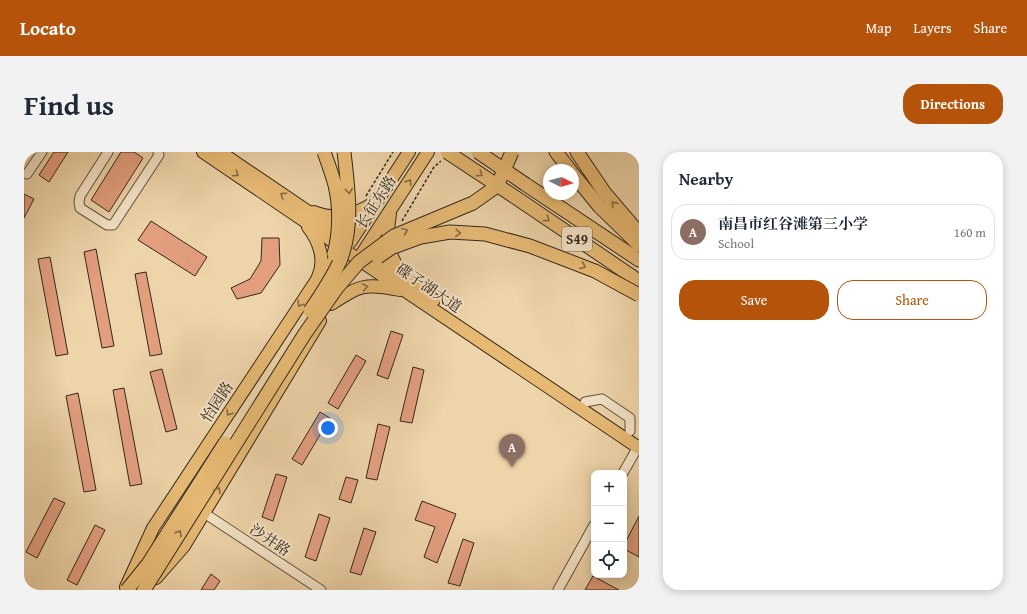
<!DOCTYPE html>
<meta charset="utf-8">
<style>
body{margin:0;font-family:"Gentium Book Plus","Noto Serif SC",serif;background:#f2f2f3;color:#1f2937}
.controls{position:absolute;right:12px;bottom:12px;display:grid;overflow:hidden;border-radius:8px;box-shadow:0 2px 10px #0003}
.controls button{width:36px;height:36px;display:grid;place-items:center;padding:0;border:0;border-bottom:1px solid #e0e1e3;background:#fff;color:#1f2937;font:20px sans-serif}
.compass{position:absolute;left:519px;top:12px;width:36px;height:36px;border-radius:50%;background:#fff;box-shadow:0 2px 10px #0003;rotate:95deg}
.you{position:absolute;left:304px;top:276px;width:14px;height:14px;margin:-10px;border:3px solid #fff;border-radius:50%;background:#1a73e8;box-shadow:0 0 0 6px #1a73e833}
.badge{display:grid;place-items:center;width:26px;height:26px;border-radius:50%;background:#b45309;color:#fff;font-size:13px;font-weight:700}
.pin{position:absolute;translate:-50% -33px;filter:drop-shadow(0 1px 2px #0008)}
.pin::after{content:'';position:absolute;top:21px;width:14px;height:12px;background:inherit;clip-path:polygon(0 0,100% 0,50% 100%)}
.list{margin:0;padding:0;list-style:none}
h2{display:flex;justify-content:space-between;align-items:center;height:52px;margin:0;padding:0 16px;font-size:17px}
h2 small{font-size:13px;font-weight:400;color:#747a83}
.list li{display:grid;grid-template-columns:26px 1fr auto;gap:12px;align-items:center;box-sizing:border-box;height:56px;margin:0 8px 8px;padding:0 8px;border:1px solid #e0e1e3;border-radius:16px}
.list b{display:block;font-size:15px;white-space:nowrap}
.list p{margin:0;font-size:13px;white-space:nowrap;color:#747a83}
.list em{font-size:13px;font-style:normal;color:#747a83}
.actions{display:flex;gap:8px;padding:12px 16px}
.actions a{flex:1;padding:9px 0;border:1px solid #b45309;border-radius:16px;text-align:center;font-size:14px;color:#b45309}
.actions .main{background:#b45309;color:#fff}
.icon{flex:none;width:22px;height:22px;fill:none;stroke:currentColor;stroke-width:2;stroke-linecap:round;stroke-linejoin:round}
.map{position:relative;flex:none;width:615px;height:438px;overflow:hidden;border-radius:16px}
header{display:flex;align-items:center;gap:24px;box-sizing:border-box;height:56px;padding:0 20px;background:#b45309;color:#fff}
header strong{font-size:19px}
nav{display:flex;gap:22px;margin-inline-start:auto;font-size:14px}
.intro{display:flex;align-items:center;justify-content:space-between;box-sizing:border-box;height:96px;padding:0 24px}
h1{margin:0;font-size:28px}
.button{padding:10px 18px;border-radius:16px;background:#b45309;color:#fff;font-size:14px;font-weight:700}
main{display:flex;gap:24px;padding:0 24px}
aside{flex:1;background:#fff;border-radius:16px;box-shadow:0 2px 10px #0003}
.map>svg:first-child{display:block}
.building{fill:#e39e7e;stroke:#32281d}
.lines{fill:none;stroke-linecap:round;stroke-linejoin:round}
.minor-casing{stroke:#615340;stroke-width:11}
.major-casing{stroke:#32281d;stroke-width:14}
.highway-casing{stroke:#32281d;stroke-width:15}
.path{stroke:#32281d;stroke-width:1.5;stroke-dasharray:3 2;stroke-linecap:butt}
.minor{stroke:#f4e3c7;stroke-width:9}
.major{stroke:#e7ba74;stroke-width:12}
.highway{stroke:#e7ba74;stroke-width:13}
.highway-bridge-casing{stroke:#32281d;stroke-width:15;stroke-linecap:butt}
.highway-bridge{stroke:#e7ba74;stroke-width:13}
.oneway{stroke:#836a44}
.labels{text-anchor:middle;stroke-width:4;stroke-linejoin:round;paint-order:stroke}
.shield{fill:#f4e3c7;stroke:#6c6050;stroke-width:1}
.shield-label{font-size:14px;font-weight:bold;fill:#32281d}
.street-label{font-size:15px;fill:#32281d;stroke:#f4e3c7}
</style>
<header>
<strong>Locato</strong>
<nav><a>Map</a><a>Layers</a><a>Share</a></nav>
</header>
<div class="intro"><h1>Find us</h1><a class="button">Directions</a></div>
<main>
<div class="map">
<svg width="615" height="438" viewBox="0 0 615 438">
<rect width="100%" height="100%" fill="#eed4a9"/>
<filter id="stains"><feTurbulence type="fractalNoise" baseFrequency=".005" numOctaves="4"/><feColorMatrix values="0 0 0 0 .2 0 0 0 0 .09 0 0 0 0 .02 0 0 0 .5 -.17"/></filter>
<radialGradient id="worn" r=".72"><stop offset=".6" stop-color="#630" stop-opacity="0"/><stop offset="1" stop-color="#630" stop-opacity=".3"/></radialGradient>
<g class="building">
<path d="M30,0H44L25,30L15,23Z"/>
<path d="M97,0H110L119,6L85,60L67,48Z"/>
<path d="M0,42L10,47L0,66Z"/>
<path d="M127,69L183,105L171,124L114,88Z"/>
<path d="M238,86H255L256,113L237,141L213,147L207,136L226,127L237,109Z"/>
<path d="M72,97L90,194L78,196L60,100Z"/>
<path d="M26,105L44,202L32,204L14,107Z"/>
<path d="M122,120L138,202L126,204L111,122Z"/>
<path d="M367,179L379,183L364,227L353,223Z"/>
<path d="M332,203L342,209L314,257L304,251Z"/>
<path d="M389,215L400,218L388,271L376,269Z"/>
<path d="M138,217L153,277L142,280L126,220Z"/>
<path d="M100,236L118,332L106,334L89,238Z"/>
<path d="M54,241L72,338L60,340L42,244Z"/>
<path d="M296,260L306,266L278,313L268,307Z"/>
<path d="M354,272L366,275L353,328L342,326Z"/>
<path d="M252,322L263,325L249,369L238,365Z"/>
<path d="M322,325L334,328L327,351L315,347Z"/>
<path d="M30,346L41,351L13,406L2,400Z"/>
<path d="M398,349L432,362L413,411L400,405L411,375L391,368Z"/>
<path d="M295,362L306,366L292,409L281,405Z"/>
<path d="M615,364V405L600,397V393Z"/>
<path d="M71,373L81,378L53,433L43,428Z"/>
<path d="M340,376L352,380L337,423L326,420Z"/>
<path d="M439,387L450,391L436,434L424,431Z"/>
<path d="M187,422L196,429L190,438H177Z"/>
<path d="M569,424L595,438H561Z"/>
</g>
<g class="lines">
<defs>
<g id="minor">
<path d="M84,0L56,44L55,50L56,56L83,73H89L135,3L134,0"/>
<path d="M3,22L18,0"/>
<path d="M561,250L578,247L606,266V279"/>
<path d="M599,321L615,293"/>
<path d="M180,361L297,438"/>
<path d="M534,438L570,373"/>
</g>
<g id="major">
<path d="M179,0L282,70L319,97L615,296"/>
<path d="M196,0L320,84"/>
<path d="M290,60C314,69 330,63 350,51"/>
<path d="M366,62C362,86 363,102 378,122"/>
<path d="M284,75C295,89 302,108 294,125"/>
<path d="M345,101L410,148"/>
<path d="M332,111L404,0"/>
<path d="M307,152C337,133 340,131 376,138"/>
<path d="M132,426L160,394L296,169"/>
<path d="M102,435L129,376L292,129L327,89L385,0"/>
</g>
<g id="highway">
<path d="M532,0L546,18"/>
<path d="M553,0L580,40L615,81"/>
<path d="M549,22L575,54L615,93"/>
<path d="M501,32L615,108"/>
<path d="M491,45L615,129"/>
</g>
</defs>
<use href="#minor" class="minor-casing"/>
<use href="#major" class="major-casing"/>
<use href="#highway" class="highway-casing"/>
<g class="path">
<path d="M342,44L369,0"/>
<path d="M378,69L410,15L417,9"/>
</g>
<use href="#minor" class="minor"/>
<use href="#major" class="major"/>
<use href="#highway" class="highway"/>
<defs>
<g id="highway-bridge">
<path d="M300,0C304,11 308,22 311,33C316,54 316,81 310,102"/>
<path d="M423,0L491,45"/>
<path d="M454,0L501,32"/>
<path d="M354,105L367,96L397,85L426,80L461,82L506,94L571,119L615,143"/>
<path d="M286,159C297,143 308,126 316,109C330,74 324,36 320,0"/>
<path d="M103,438L124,412L201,291"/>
<path d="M120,438L280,183L312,137L335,110L370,84L449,51L473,34L488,0"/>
</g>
</defs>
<use href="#highway-bridge" class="highway-bridge-casing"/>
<use href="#highway-bridge" class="highway-bridge"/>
</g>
<defs><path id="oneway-chevron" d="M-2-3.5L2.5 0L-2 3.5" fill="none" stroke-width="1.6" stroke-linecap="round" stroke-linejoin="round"/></defs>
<g class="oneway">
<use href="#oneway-chevron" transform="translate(212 22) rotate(34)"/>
<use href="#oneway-chevron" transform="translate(456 22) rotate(34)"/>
<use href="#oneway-chevron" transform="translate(385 30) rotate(-57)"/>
<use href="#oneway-chevron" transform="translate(325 39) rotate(83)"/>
<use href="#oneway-chevron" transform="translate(259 43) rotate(-146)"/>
<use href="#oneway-chevron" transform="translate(590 52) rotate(-131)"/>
<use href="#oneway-chevron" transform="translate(523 67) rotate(34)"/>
<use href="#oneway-chevron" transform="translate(381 79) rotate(-23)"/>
<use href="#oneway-chevron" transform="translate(434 81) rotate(3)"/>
<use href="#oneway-chevron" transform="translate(559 114) rotate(21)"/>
<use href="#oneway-chevron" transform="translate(341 135) rotate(-10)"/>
<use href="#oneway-chevron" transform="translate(276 152) rotate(123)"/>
<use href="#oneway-chevron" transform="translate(205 261) rotate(123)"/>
<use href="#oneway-chevron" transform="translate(194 338) rotate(-59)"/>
<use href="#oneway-chevron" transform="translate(155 381) rotate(-58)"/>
</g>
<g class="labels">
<rect class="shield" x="538" y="75" width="30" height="24" rx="3"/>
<g class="shield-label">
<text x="553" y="92">S49</text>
</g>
<g class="street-label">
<text transform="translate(352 50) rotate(-57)" y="5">长征东路</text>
<text transform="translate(405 136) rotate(34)" y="5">碟子湖大道</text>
<text transform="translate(193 250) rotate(-57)" y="5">怡园路</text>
<text transform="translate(246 388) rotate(34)" y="5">沙井路</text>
</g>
</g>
<rect width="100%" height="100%" filter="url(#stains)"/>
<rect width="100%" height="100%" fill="url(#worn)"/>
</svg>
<div class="controls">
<button>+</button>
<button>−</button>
<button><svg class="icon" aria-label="locate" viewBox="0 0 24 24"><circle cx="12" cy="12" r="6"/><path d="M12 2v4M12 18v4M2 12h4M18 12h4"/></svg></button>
</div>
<svg class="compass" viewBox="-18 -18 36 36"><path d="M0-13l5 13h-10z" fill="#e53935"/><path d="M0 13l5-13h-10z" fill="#747a83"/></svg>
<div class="you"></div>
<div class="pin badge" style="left:488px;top:315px;background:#8d6e63">A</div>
</div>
<aside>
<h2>Nearby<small></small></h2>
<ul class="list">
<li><span class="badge" style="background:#8d6e63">A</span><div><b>南昌市红谷滩第三小学</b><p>School</p></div><em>160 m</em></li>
</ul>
<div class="actions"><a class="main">Save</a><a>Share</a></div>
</aside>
</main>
